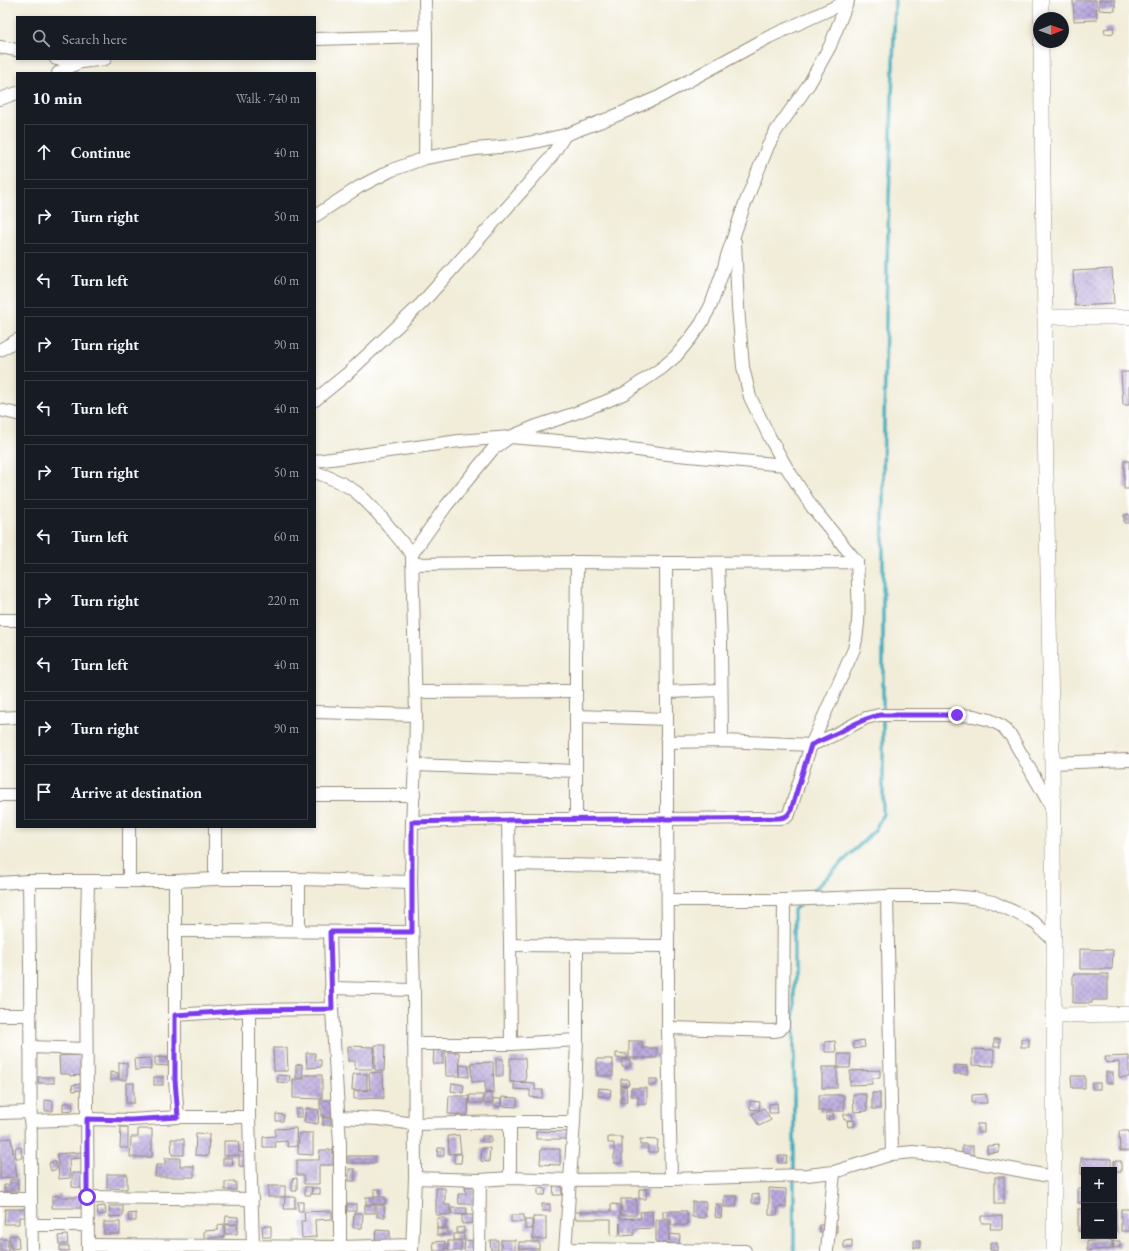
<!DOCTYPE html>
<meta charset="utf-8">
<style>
body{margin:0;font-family:"EB Garamond",serif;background:#242831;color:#f1f3f6}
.controls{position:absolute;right:12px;bottom:12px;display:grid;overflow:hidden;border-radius:0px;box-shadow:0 2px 6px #0003}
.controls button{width:36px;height:36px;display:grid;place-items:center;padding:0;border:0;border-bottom:1px solid #363941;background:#171b24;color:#f1f3f6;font:20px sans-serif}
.compass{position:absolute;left:1033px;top:12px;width:36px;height:36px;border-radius:50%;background:#171b24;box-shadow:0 2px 6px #0003;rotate:89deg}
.stop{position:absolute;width:12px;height:12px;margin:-9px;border:3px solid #7c3aed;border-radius:50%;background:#fff}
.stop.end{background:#7c3aed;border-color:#fff;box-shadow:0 1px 4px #0008}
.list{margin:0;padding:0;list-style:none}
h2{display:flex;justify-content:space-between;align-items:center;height:52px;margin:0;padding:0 16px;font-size:17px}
h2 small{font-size:13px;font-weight:400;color:#9ea1a6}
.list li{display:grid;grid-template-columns:26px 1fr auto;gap:12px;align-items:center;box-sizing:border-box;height:56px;margin:0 8px 8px;padding:0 8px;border:1px solid #363941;border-radius:0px}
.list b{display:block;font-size:15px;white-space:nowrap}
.list em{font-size:13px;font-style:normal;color:#9ea1a6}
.icon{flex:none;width:22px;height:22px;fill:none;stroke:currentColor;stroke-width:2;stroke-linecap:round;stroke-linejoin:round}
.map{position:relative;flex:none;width:1129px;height:1251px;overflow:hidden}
.search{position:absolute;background:#171b24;box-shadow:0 2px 6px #0003;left:16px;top:16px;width:300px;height:44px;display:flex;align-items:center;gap:10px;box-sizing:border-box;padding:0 14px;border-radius:0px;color:#9ea1a6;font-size:15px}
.panel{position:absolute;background:#171b24;box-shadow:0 2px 6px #0003;left:16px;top:72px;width:300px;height:756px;border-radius:0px}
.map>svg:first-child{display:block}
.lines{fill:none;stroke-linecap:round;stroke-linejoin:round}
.stream{stroke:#3daabc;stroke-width:3.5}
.building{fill:url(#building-cross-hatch)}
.minor-casing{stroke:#968c7c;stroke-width:14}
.tertiary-casing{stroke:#968c7c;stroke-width:16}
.minor{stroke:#fff;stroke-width:12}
.tertiary{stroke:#fff;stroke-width:15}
.route{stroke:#7c3aed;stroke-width:5}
</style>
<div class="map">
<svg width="1129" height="1251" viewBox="0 0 1129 1251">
<defs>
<pattern id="building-cross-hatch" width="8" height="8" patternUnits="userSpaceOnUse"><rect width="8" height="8" fill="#b7a7dc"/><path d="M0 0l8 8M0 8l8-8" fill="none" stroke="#9688b2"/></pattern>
</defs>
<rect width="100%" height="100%" fill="#fff"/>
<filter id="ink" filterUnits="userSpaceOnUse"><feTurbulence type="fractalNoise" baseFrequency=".025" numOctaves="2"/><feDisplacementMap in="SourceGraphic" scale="8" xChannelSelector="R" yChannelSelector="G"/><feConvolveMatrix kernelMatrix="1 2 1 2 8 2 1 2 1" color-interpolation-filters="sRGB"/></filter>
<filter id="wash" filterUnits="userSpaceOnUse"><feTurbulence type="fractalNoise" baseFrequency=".012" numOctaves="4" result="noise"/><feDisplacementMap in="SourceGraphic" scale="16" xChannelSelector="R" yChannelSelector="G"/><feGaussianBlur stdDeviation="0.9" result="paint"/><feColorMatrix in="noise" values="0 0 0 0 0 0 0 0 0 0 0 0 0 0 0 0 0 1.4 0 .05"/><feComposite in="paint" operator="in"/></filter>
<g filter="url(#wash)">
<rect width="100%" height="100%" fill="#f1edd9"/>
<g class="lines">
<g class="stream">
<path d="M808,896L875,830L883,814V481L887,265L895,0"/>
<path d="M794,1251V910L801,903"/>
</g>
</g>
<g id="blocks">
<g class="building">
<path d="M1073,0H1096L1097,20L1074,21Z"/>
<path d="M1099,0H1115V11L1099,10Z"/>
<path d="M1113,27L1114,33L1105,34L1104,29Z"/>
<path d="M1112,269L1114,304L1075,306L1073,271Z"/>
<path d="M1121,372H1129V405H1123Z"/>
<rect x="1124" y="461" width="5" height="28"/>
<path d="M1129,514V523H1124V515Z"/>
<path d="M1080,949L1113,950L1112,969H1080Z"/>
<path d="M1073,974H1108V1000H1092V1003H1073Z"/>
<rect x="994" y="1039" width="6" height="8"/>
<rect x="1021" y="1039" width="8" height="8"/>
<path d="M864,1040L865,1047L854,1049L853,1042Z"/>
<path d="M629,1041H642V1048H657V1058H629Z"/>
<path d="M835,1041L836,1052H825V1042Z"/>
<path d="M375,1045H385L384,1071L375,1070Z"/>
<path d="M348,1046L374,1047L373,1069H355V1061H348Z"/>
<path d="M273,1048H287L288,1071H274Z"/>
<path d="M434,1049L443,1050V1064H433Z"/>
<path d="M972,1049L994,1050V1066L972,1065Z"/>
<path d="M445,1052H459L460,1076H446Z"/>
<path d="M306,1053H315V1060H321V1067L307,1068Z"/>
<path d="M616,1053L627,1054V1059L616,1058Z"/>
<path d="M838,1054H851L850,1068H838Z"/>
<path d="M81,1055L82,1075L70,1076V1074H60L59,1056Z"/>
<path d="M1129,1056V1077H1119V1062L1106,1063L1105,1057Z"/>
<path d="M155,1057L169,1058L168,1066L155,1065Z"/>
<path d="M150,1058L151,1069L135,1070L134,1059Z"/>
<path d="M510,1058H525L526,1081L510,1082Z"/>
<rect x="496" y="1059" width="7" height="17"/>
<rect x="597" y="1059" width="16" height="17"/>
<path d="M622,1059L630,1060V1067H622Z"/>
<path d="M119,1062L127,1063V1080H119Z"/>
<path d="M493,1062L494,1092L485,1093V1081L472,1082L471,1063Z"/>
<path d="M302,1064L303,1078H296V1065Z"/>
<path d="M460,1065L469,1066V1077L460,1076Z"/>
<path d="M954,1065L968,1066V1074H954Z"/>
<rect x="822" y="1067" width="15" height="21"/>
<path d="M880,1070V1078H872V1084L850,1085V1071Z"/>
<path d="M110,1072L118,1073V1079L110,1080Z"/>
<path d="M383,1072L384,1098L354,1099V1091L370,1090L369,1073Z"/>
<rect x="1106" y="1072" width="7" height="11"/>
<path d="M353,1074H367V1090H352Z"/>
<path d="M278,1075L290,1076L289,1083L277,1082Z"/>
<path d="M304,1075H322V1099L293,1098V1079H304Z"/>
<path d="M1071,1076H1085V1088H1072Z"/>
<rect x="38" y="1077" width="16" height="6"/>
<rect x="154" y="1077" width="9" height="8"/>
<path d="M621,1079H628L629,1085L621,1086Z"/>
<rect x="649" y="1079" width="8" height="6"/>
<path d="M514,1082L535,1083V1090H543L542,1098L530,1097V1090L514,1089Z"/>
<rect x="126" y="1083" width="8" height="20"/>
<path d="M452,1083L464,1085L463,1093L451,1091Z"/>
<rect x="1092" y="1083" width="8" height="6"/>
<path d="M81,1084V1090L73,1091L72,1085Z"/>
<path d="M626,1086L627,1102L621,1103V1087Z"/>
<path d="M599,1088L611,1089L610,1097L598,1096Z"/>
<path d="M631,1088H647V1104H638V1096H631Z"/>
<path d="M492,1093V1103L484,1104V1094Z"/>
<rect x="872" y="1093" width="8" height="16"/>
<path d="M853,1094H866L867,1111L854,1112Z"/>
<path d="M986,1094L987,1103H972V1095Z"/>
<path d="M470,1095H483V1103H469Z"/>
<rect x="819" y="1095" width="25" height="16"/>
<path d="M449,1096H469L468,1115L448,1114Z"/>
<path d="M502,1097L517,1098V1107L501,1106Z"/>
<path d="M493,1099H501L500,1107L493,1106Z"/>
<path d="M45,1100L53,1101V1111H45Z"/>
<path d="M320,1100H332V1117H322V1109H320Z"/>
<path d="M750,1101L760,1102L759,1110L750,1109Z"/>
<path d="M63,1103H72L73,1110L63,1111Z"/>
<path d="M777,1103L778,1113H769V1104Z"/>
<path d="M306,1108L319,1110L318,1124L304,1122Z"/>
<path d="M764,1108L771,1120L759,1126L752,1114Z"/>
<rect x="296" y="1109" width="6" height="8"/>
<path d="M826,1113H833L834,1119L826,1120Z"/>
<path d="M276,1114L284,1115L283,1121H276Z"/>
<path d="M844,1114H852L853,1120H844Z"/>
<rect x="323" y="1118" width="8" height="7"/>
<path d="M854,1120L855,1126L848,1127L847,1121Z"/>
<rect x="977" y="1124" width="7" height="8"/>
<path d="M121,1127H128V1148H120Z"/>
<path d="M296,1128L297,1146L288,1147L287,1141L275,1142L276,1147H263V1137L275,1136V1129Z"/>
<path d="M138,1129H152V1157H130L131,1137H138Z"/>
<path d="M536,1131L570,1132V1139H536Z"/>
<path d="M1119,1131H1129V1151H1120Z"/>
<path d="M196,1133L209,1134L208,1156L195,1155Z"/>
<path d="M299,1133H313V1155L298,1154Z"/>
<path d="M459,1135L461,1153L449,1154L448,1136Z"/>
<rect x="482" y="1136" width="9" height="6"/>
<path d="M608,1137H622V1163H614V1143H608Z"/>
<path d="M11,1138L17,1177L0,1179V1139Z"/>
<path d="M171,1139H184V1155H172Z"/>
<path d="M640,1139L658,1140L657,1152H648V1145H640Z"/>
<path d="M224,1141H238L239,1152L247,1153V1166H239V1155L224,1156Z"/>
<path d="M999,1145V1152L987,1153V1146Z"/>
<rect x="962" y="1146" width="11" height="10"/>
<path d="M21,1147L22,1158H16L15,1148Z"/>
<path d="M438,1148H444V1156H437Z"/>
<path d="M482,1148H490L489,1162L481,1161Z"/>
<path d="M541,1149H560V1165L540,1164Z"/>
<path d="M320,1150H333V1165H319V1184H304V1175H297V1160H319Z"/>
<path d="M81,1152V1158L69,1159L70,1178L59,1179L57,1154Z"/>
<path d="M454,1154H462L461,1163H454Z"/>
<rect x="348" y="1156" width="27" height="7"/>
<path d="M779,1156H787L786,1163H778Z"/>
<path d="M165,1158H180V1166H194V1177H155L156,1165H165Z"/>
<path d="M223,1158H232L233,1165H223Z"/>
<path d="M1081,1158L1111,1159V1170H1084V1174H1081Z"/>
<path d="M55,1161L57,1169L51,1171L49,1163Z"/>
<rect x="1114" y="1161" width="7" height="11"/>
<rect x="349" y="1169" width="6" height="12"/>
<path d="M72,1173H82L81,1188L72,1187Z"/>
<path d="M107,1174H127V1189L107,1188Z"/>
<rect x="995" y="1177" width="9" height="27"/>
<path d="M297,1178V1191H292V1179Z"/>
<path d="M18,1179V1191H4V1185H10V1180Z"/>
<rect x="225" y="1182" width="11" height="8"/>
<path d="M554,1183H562V1195H553Z"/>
<path d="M465,1185H473L474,1204H459L458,1194H466Z"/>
<rect x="268" y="1186" width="17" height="11"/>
<path d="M305,1187H312L311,1195H305Z"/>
<rect x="312" y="1188" width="8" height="6"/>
<path d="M436,1188H445V1205H450V1215H436Z"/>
<path d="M538,1188L546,1189L545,1195H538Z"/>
<path d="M769,1188L786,1189V1207H778L777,1215H769Z"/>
<rect x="1078" y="1188" width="6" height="15"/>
<rect x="374" y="1189" width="6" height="7"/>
<path d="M639,1189H647L646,1199H639Z"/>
<path d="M759,1194V1203H752V1195Z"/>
<path d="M61,1195V1197H81V1208H52V1196Z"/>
<path d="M724,1196H737L736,1207H724Z"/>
<path d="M285,1197H295V1209H284Z"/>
<rect x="366" y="1197" width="19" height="7"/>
<rect x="621" y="1199" width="15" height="16"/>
<rect x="298" y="1202" width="5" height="9"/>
<path d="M692,1202H706L705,1218L692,1217Z"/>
<rect x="347" y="1204" width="9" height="7"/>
<rect x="542" y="1204" width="8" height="7"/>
<path d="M611,1204L620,1205V1219L641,1218L640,1212L652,1211L653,1228L634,1229V1235L621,1236L620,1223L619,1236L611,1235V1219H575V1212H611Z"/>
<path d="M716,1204L722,1205L721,1218L715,1217Z"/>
<rect x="365" y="1205" width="10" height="8"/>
<path d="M377,1205H384L385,1217H377Z"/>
<path d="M105,1206L106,1214L98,1215L97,1207Z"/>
<path d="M109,1206H123V1216L110,1217Z"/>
<path d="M452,1208H467L466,1215L452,1214Z"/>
<path d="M5,1209H26V1217H19V1224H4Z"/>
<rect x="1078" y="1209" width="6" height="22"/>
<rect x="1114" y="1209" width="2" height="22"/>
<rect x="1121" y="1209" width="8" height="22"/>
<path d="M332,1211V1219L315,1220L316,1237L302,1238L301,1221H305L304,1212Z"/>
<path d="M663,1211H687V1225H671V1218H663Z"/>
<path d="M136,1213V1221H129L128,1214Z"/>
<path d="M354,1213H363L362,1228H353Z"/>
<path d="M462,1215H473V1223L462,1224Z"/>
<rect x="511" y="1215" width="13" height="7"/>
<path d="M226,1216L238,1217V1224H225Z"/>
<path d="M981,1216H1002V1229H990L991,1223H981Z"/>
<rect x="533" y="1217" width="13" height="22"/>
<path d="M437,1218H446L445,1228H437Z"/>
<rect x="525" y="1220" width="7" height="9"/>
<path d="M656,1220H669V1241V1234L680,1235L679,1245L669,1243H656Z"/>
<rect x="104" y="1222" width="16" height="12"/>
<path d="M224,1224V1237L204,1238V1231L218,1230V1225Z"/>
<path d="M225,1225H238L237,1234H225Z"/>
<path d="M819,1225H837V1232H820Z"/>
<path d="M262,1226H271V1237H263Z"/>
<path d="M464,1227V1233H457V1228Z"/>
<rect x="437" y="1229" width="11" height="6"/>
<path d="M376,1230L390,1231V1242H375Z"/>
<rect x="454" y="1234" width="10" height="6"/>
<path d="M18,1235L19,1248L11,1249L9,1236Z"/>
<path d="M67,1235L68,1244H59L58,1236Z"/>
<rect x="0" y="1239" width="8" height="12"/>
<path d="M465,1240L473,1241V1251H464Z"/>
<path d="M490,1240H498V1250H491Z"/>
<rect x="501" y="1240" width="14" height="11"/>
<path d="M852,1240V1248H844V1241Z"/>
<path d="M1112,1240V1249L1090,1250V1251H1087V1241Z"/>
<path d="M445,1241V1251H434L433,1242Z"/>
<rect x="448" y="1241" width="13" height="10"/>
<rect x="914" y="1241" width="6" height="7"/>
<path d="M1113,1241H1120V1247L1113,1248Z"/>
<rect x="519" y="1242" width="20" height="7"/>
<path d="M990,1242L997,1243V1251L990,1250Z"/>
<rect x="60" y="1246" width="9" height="5"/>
</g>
</g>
</g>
<g filter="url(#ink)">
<use href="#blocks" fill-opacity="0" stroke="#968c7c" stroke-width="1"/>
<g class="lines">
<defs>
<g id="minor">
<path d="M425,0L426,36"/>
<path d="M315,39L426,36V87L425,158"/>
<path d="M0,47L17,50"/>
<path d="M56,59L81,62L105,59"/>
<path d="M58,73L80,62"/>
<path d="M0,99L17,93"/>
<path d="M315,216L359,187L392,170L425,158L475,149L512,146L539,141L565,135L610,118L659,97L769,37L848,1"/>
<path d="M735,242L738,307L743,367L750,397L770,438L785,465L812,507L857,562"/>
<path d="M0,350L17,340"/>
<path d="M315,400L347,374L422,303L521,192L551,157L565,135"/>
<path d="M0,410L17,414"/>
<path d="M315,461L339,458L459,441L510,437L594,444L667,454L785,465"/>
<path d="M315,472C329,477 344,483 356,492C378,510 393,533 412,554"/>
<path d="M577,562L666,563L667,719"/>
<path d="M718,563L721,643L722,741"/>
<path d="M412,564L577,562L576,659V771"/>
<path d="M0,620H17"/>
<path d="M416,692L576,691"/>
<path d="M667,692L721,690"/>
<path d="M315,712L416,715"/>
<path d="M576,716L667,719V819L779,818L786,817L789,814L811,745L854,649C861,620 858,591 857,562L666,563"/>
<path d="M0,718L17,717"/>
<path d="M667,742L722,741L811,745L834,735L866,718L879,715H957L974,716L990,720L1002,726L1011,736L1052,808"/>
<path d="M1052,763L1129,760"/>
<path d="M415,765L576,771V819"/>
<path d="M0,795H17"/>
<path d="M315,795H414"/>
<path d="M412,822L508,819H667L668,946L510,945L508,819"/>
<path d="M215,827V879"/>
<path d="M509,864L668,867"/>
<path d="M299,879V931"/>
<path d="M29,881L30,964L31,1199L32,1251"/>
<path d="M129,881V827"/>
<path d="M175,881V1080L178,1117"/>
<path d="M0,883L29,881H175L215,879H299L411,882"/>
<path d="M887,896L892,1154"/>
<path d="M668,900H784L887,896H951L973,898L993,902L1025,917L1036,924L1054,941"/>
<path d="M175,931L412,932"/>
<path d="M330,932L332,1009L340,1144V1247"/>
<path d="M510,945L511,1044"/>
<path d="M331,988L414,990"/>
<path d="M0,1015H30"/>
<path d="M175,1015L249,1010"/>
<path d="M668,1028L774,1031L780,1030L783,1026V1022L784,900"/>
<path d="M414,1044H511L577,1040"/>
<path d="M30,1047L86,1049"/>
<path d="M0,1113L30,1112"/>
<path d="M249,1117L253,1246"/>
<path d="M339,1117L379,1119L414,1124L510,1122V1178"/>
<path d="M30,1121L87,1119L130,1120L178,1117H249V1010L332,1009"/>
<path d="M510,1122H574"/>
<path d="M415,1178L480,1180"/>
<path d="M671,1179L807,1175L834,1172L892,1154L913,1152L932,1154L1054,1177"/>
<path d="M87,1197L252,1199"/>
<path d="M0,1199H31"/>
<path d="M32,1225H87"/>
<path d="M88,1245L340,1247L412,1245"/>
<path d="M565,1249L745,1251"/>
<path d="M88,1251L86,963L88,881"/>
<path d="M412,1251L415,1178L414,990L411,882L412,822L415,765L416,715L412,554L446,506L493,449L510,437L534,427L570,415L607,401L625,393L662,368L676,356L690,339L701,324L711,305L723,271L727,256L744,206L768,146L776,131L809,84L830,46L848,0"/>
<path d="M479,1251L480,1180L510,1178L569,1180L671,1179L668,1028V946"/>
<path d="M565,1251L574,1122L577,1040V945"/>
<path d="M827,1251L834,1172"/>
</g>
<g id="tertiary">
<path d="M1041,0V18"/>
<path d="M1041,42L1045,317V426L1052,763L1054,941V1251"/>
<path d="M1045,317H1129"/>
<path d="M1053,1015L1129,1014"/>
</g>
</defs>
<use href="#minor" class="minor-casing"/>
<use href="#tertiary" class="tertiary-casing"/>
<use href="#minor" class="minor"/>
<use href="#tertiary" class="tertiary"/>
</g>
</g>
<g class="lines" filter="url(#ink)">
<path class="route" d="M87,1197V1119L130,1120L178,1117L175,1080V1015L249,1010L332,1009L330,932H412V822C535,818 657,820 780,818C786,817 788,816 791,810L811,745C819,741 827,738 835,734C850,727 863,718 880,715H957"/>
</g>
</svg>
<div class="controls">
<button>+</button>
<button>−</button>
</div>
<svg class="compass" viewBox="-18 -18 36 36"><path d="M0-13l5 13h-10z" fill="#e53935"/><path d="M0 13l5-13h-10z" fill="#9ea1a6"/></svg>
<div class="stop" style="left:87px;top:1197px"></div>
<div class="stop end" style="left:957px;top:715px"></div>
<div class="search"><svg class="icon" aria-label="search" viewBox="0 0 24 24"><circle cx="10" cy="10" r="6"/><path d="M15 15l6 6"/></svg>Search here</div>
<section class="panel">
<h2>10 min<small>Walk · 740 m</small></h2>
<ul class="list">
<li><svg class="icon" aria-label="ahead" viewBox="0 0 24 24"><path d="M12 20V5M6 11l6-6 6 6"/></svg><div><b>Continue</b></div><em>40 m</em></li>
<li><svg class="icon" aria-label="right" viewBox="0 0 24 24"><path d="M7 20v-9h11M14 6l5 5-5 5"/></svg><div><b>Turn right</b></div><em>50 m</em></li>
<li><svg class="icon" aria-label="left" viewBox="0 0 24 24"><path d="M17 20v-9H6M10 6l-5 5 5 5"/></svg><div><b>Turn left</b></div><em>60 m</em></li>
<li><svg class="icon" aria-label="right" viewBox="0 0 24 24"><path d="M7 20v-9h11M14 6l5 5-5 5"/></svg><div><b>Turn right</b></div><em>90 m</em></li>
<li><svg class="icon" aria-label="left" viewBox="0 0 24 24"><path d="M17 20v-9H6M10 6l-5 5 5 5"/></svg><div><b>Turn left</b></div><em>40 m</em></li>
<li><svg class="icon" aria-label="right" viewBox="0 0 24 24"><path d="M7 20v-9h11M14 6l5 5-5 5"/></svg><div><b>Turn right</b></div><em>50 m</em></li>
<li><svg class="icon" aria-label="left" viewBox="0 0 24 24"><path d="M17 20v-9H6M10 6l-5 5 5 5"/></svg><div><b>Turn left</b></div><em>60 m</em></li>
<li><svg class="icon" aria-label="right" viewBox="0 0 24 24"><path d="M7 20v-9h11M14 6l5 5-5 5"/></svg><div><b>Turn right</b></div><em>220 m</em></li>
<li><svg class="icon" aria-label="left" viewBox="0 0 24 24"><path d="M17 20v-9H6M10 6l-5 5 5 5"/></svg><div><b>Turn left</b></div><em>40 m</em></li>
<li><svg class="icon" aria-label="right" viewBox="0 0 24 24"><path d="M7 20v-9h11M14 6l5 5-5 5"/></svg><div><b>Turn right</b></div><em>90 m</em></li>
<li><svg class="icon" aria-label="arrive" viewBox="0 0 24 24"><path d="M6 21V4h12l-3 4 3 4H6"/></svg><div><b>Arrive at destination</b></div></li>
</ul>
</section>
</div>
